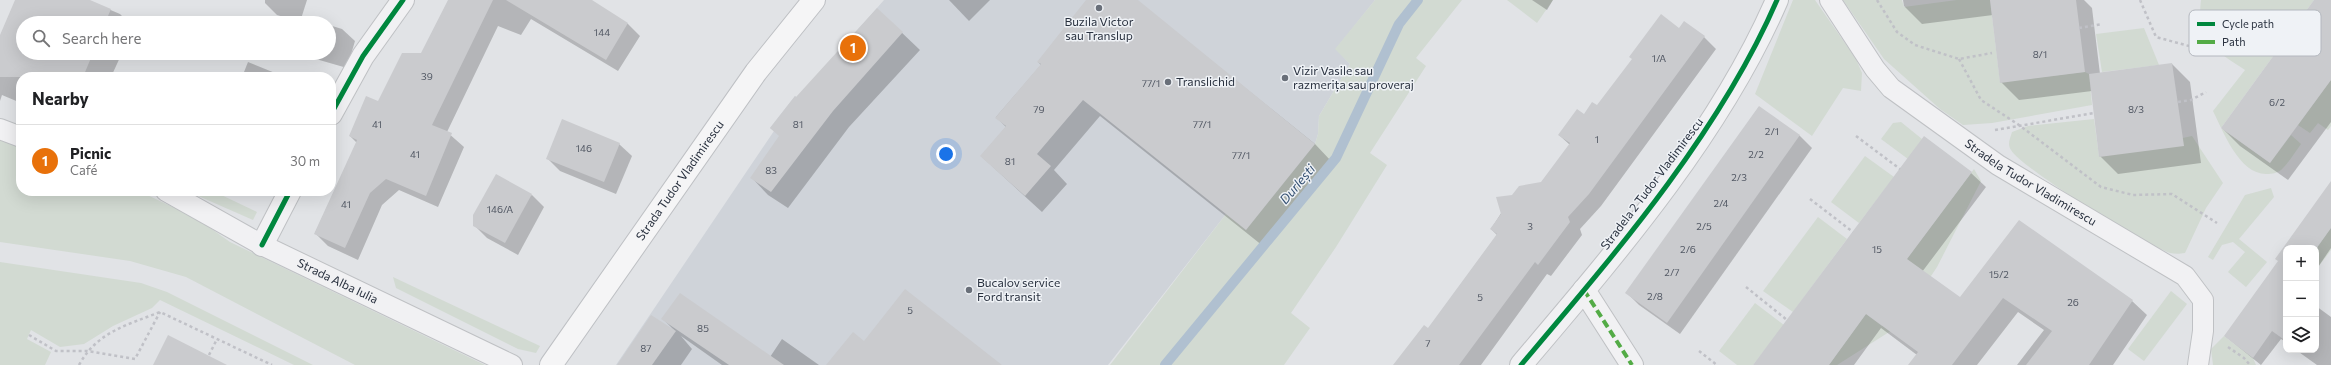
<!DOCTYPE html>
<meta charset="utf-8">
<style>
body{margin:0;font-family:Commissioner,sans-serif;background:#f2f2f2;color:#202124}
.controls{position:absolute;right:12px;bottom:12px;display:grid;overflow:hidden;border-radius:8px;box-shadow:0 4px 16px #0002}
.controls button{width:36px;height:36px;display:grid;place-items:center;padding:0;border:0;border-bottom:1px solid #e0e0e0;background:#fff;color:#202124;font:20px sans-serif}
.you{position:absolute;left:946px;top:154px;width:14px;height:14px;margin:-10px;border:3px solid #fff;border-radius:50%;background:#1a73e8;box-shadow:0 0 0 6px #1a73e833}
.badge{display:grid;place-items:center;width:26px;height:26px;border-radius:50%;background:#db2777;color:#fff;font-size:13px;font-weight:700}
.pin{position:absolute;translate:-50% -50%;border:2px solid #fff;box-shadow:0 1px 4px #0006}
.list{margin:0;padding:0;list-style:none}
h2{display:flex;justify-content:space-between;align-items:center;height:52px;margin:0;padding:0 16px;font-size:17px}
h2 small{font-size:13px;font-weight:400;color:#757577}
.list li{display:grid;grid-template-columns:26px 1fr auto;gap:12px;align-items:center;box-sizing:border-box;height:72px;padding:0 16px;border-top:1px solid #e0e0e0}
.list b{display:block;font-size:15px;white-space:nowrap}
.list p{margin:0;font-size:13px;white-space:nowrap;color:#757577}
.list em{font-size:13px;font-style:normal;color:#757577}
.icon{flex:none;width:22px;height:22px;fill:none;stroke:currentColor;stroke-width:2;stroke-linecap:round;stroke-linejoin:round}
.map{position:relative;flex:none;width:2331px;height:365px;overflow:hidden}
.search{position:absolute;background:#fff;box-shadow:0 4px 16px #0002;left:16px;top:16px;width:320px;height:44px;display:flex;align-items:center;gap:10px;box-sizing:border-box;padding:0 14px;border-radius:22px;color:#757577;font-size:15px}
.panel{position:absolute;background:#fff;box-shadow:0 4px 16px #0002;left:16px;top:72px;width:320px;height:124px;border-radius:16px}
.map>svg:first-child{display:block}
.built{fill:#cfd3d9}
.green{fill:#d2dad2}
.shadow{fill:#0003}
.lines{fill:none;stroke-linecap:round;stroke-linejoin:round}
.stream{stroke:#b0c0d0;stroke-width:10}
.building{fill:#cacbce}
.lane-casing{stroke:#bfc1c4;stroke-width:22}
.street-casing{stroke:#bfc1c4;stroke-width:24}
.primary-casing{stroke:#bec0c4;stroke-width:24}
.path{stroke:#c0c1c7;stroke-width:2.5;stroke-dasharray:3 3;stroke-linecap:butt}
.lane{stroke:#f1f1f3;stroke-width:20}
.street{stroke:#f1f1f3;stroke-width:22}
.primary{stroke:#f5f5f6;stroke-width:22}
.quiet{stroke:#53ab46;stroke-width:4;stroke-dasharray:8 4;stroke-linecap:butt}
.cycleway-casing{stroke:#eff2f6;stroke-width:8}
.cycleway{stroke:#00873e;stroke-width:5}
.poi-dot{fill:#696f79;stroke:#eff2f6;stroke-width:1.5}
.labels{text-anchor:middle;stroke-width:3;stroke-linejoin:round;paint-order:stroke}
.number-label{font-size:10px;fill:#525864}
.poi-label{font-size:12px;fill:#29313f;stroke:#eff2f6;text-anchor:start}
.street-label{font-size:12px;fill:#29313f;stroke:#eff2f6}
.water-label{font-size:13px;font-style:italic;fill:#345072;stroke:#eff2f6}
.key{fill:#eff2f6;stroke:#b4b8bf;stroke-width:1}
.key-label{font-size:11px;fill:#29313f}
</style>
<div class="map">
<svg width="2331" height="365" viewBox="0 0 2331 365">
<rect width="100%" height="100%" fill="#e1e3e6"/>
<path class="built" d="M884,0H1375L1336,49L1350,64L1319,116L1318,134L1315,144L1246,230L1226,214L1108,365H616L774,131L770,128L795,96L798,98Z"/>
<g class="green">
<path d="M1375,0H1462L1416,58L1426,66L1370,153L1387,165L1336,247L1291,313L1310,328L1284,365H1110L1226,214L1246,230L1315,144L1318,134L1319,116L1350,64L1335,49Z"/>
<path d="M1507,0H1553L1537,23Z"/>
<path d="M1793,0H1815L1856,59L1862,73L1861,91L1843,88L1812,136L1755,94Z"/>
<path d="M1843,0H1902L1904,7L1957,0H1990L2000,82L2085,72L2089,74L2092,105L1992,123L1963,125L1940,109L1884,59Z"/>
<path d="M2201,0H2314L2221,128L2270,163L2291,135L2301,144C2295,152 2290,161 2283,168C2279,173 2272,174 2266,174C2239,174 2223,131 2213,111L2245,70C2214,49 2196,43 2201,0Z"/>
<path d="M2144,28L2159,65L2102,72L2096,34Z"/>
<path d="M2331,80V126L2328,130L2318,123L2310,133L2298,125Z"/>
<path d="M2094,119L2099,156L2192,136L2223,183L2206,208L2185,253C2179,254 2175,254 2170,253C2146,245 2021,168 2011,150C2007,144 2010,139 2012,132L2028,126Z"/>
<path d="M1901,122L1922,139L1908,159L1881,139L1893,123Z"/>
<path d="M0,139L21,147V191H138L143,193L196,218L230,242L485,365H355L186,277L130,261L0,242Z"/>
<path d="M1865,156L1894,177L1859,223L1831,202Z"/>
<path d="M1974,169L1981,181L1937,267L1897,327L1837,365H1829L1866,314L1882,326L1907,259Z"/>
<path d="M2271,188L2274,197L2239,239L2267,262L2246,287L2228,272L2245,252L2233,242L2222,245L2213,260L2208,257L2245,195Z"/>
<path d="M187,191H213L257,212L253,220Z"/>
<path d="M1818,217L1847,239L1793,312L1763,291Z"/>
<path d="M2331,228V250L2316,270V249Z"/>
<path d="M0,262L141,283L167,292L313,365H294L160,300L152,308L113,326L84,344L60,347L31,330L27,339L51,352L45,365H0Z"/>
<path d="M393,277L540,346L536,353L518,349L396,288Z"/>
<path d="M2171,291L2187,304L2144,361L2128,349Z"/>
<path d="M1755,303L1784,325L1753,365H1737L1719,351Z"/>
<path d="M2224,336L2253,358L2256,365H2213L2211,349Z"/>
</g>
<g class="shadow">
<path d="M16,0H87L120,14L129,23H23V53H122L111,77H21V103L2,95L0,101V37Z"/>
<path d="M265,0H307L300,22L277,15L265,3Z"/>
<path d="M449,0H590L628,24L640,36L618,71L531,19L521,35L498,26L447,132L464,147L438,207L399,190L382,205L358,260L328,246L315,233L357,143L350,136L379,103L409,81Z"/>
<path d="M949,0H990L969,21Z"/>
<path d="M1087,0H1136L1315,144L1331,161L1263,246L1100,116L1054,170L1067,184L1042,212L981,156L1006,127L996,117L1041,65L1038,62Z"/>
<path d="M1532,0H1553L1547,10Z"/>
<path d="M1903,0H2084L2092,8L2100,74L2172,64L2190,82L2201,163L2118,174L2100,156L2092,91L2019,100L2001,82L1993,15L1922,24L1904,6Z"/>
<path d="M2315,0H2331V122L2288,180L2240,146L2222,128Z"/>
<path d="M877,9L920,50L849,127L788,208L768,195L752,178L780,136L797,98Z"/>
<path d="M305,18L323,23H303Z"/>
<path d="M329,25L342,29L355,41L347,68L309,57L305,53H329Z"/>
<path d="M1679,29L1704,37L1716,49L1601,206L1580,229L1582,235L1551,276L1547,274L1481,365H1402L1497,235L1491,229L1512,196L1541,183L1570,145L1559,135L1597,107Z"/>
<path d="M248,62L285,77H242Z"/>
<path d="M1759,107L1800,136L1812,148L1680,334L1639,305L1627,293Z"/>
<path d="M1924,138L1971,173L1986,187L1922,272L1960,299L2019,221L2132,301L2147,315L2113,365H2017L2044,330L2018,312L1977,365H1910L1917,355L1881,328L1854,365H1755Z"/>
<path d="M619,144L632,156L616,194L560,171L548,159Z"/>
<path d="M532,195L544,207L518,255L487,238L474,225Z"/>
<path d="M2318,201L2331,210V248L2316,270V248H2286V342L2281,339L2261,365L2225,336L2279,261L2276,259Z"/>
<path d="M2316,306L2331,317V365H2317L2296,350H2316Z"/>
<path d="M663,319L770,357L782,339L819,365H722L681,336L692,349L681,365H618L674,330Z"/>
</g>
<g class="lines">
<path class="stream" d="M1165,365L1336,158L1399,24L1418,0"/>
</g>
<g class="building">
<path d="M15,0H90L111,9L105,23H23V53H93L83,77H0V35Z"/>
<path d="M448,0H493L432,125L452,133L426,196L386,179L370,193L345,248L314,234L357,140L349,136L366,96L378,101L402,53H421Z"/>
<path d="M506,0H592L628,23L606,60Z"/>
<path d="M1086,0H1138L1315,144L1246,230L1083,100L1037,154L1051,166L1025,196L980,156L1006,126L995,118L1041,64L1037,62Z"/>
<path d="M1990,0H2076L2085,72L2000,83Z"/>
<path d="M2314,0H2331V80L2270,163L2221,128Z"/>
<path d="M877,8L903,32L833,111L771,192L750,178L779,136L770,128L795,96L796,97Z"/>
<path d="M1661,14L1679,28L1684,21L1705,36L1589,194L1568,217L1570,222L1538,265L1535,262L1459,365H1393L1424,325L1428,328L1497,234L1490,229L1501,214L1496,197L1512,195L1519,186L1541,182L1570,143L1558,135L1577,109L1584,114L1592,102L1597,105L1632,59L1629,57Z"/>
<path d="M2172,63L2184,146L2099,157L2089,74Z"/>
<path d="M1759,106L1800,135L1667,323L1625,293Z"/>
<path d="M562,119L620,143L604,182L546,159Z"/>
<path d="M1924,136L1972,172L1907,259L1960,297L2019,220L2133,300L2089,365H2026L2052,331L2003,298L1952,365H1908L1918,352L1866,314L1829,365H1753Z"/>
<path d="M496,174L532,194L505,243L473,226V215Z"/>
<path d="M2331,181V228L2316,249L2286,248V341L2272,331L2253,358L2224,336L2278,261L2275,259Z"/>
<path d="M905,289L1002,365H826L853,332L864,341Z"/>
<path d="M680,293L784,365H729L661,319Z"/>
<path d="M651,315L676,331L652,365H617Z"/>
<path d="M168,335L227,365H153Z"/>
</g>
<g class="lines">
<defs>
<g id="lane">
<path id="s1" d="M1830,0L1875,69L1891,88L1998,165L2185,276L2203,300V331L2198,365"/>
<path d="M0,129L21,137"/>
<path id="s2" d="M166,191L262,245L512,365"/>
</g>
<g id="street">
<path d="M331,114L363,56L403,0"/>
<path d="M262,245L290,191"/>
<path d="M1584,290L1632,365"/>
<path d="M1521,365C1615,254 1719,134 1777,0"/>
</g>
<g id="primary">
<path id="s3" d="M551,365L756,72L814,0"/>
</g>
</defs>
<use href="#lane" class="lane-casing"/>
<use href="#street" class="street-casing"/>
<use href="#primary" class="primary-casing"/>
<g class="path">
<path d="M1877,0L1897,32L1915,45L1959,59L1992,53"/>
<path d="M2140,0L2156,37L2189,46"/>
<path d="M2079,28L2102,24"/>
<path d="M1959,59L1981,100L2019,125L2101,187L2133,195L2172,194L2217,223"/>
<path d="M2178,102L2191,100L2206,92"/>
<path d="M1995,130L2094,113"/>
<path d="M1856,136L1900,169"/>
<path d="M1810,199L1853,232"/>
<path d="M1746,287L1787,320"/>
<path d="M29,335L56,351H87L135,359L160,312"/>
<path d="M2228,347L2244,358L2250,365"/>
<path d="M1699,351L1717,365"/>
<path d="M209,355L217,339"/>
<path d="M79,365C97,332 127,325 160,312L272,365"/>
</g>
<use href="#lane" class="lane"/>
<use href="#street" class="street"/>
<use href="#primary" class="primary"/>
<path class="quiet" d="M1584,290L1632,365"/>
<defs>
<g id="cycleway">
<path d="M331,114L363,56L403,0"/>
<path d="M262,245L290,191"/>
<path d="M1521,365C1615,254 1719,134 1777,0"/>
</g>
</defs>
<use href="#cycleway" class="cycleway-casing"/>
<use href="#cycleway" class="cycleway"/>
</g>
<g class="poi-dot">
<circle cx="1099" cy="8" r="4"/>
<circle cx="1285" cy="78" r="4"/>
<circle cx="1168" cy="82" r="4"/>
<circle cx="969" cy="290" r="4"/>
</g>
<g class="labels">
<g class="number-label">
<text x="602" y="36">144</text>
<text x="2040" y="58">8/1</text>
<text x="1659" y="62">1/A</text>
<text x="427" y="80">39</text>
<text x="1151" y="87">77/1</text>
<text x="2277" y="106">6/2</text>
<text x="1039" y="113">79</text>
<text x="2136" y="113">8/3</text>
<text x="377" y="128">41</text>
<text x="798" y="128">81</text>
<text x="1202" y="128">77/1</text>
<text x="1772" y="135">2/1</text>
<text x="1597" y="143">1</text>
<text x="584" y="152">146</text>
<text x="415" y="158">41</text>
<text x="1756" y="158">2/2</text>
<text x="1241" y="159">77/1</text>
<text x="1010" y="165">81</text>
<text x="771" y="174">83</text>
<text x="1739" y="181">2/3</text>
<text x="1721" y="207">2/4</text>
<text x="346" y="208">41</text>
<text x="500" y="213">146/A</text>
<text x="1530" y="230">3</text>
<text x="1704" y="230">2/5</text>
<text x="1688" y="253">2/6</text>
<text x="1877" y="253">15</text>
<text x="1672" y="276">2/7</text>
<text x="1999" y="278">15/2</text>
<text x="1655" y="300">2/8</text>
<text x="1480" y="301">5</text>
<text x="2073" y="306">26</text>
<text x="910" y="314">5</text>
<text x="703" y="332">85</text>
<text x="1428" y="347">7</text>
<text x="646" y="352">87</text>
</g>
<g class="poi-label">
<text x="1099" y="26" text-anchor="middle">Buzila Victor<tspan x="1099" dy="14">sau Translup</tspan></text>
<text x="1293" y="75">Vizir Vasile sau<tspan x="1293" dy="14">razmerița sau proveraj</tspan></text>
<text x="1176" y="86">Translichid</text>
<text x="977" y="287">Bucalov service<tspan x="977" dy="14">Ford transit</tspan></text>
</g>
<g class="street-label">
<text dy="4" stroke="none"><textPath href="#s3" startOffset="225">Strada Tudor Vladimirescu</textPath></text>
<text dy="4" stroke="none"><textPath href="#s1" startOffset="276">Stradela Tudor Vladimirescu</textPath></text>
<text transform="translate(1652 184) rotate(-53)" y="4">Stradela 2 Tudor Vladimirescu</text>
<text dy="4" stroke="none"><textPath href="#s2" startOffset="194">Strada Alba Iulia</textPath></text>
</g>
<g class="water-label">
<text transform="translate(1297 184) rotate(-50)" y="5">Durlești</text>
</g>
</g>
<rect x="2189" y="10" width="132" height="46" rx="6" class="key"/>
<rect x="2197" y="22" width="18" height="4" fill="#00873e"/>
<rect x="2197" y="40" width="18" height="4" fill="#53ab46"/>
<g class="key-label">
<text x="2222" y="28">Cycle path</text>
<text x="2222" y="46">Path</text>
</g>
</svg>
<div class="controls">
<button>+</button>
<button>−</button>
<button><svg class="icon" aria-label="layers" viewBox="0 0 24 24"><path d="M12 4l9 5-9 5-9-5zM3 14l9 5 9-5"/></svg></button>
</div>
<div class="you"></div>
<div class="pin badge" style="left:853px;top:48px;background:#e8710a">1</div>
<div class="search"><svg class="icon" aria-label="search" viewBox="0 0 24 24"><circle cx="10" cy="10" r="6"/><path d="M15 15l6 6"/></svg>Search here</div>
<section class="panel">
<h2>Nearby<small></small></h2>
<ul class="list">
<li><span class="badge" style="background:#e8710a">1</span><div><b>Picnic</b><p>Café</p></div><em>30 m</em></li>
</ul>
</section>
</div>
